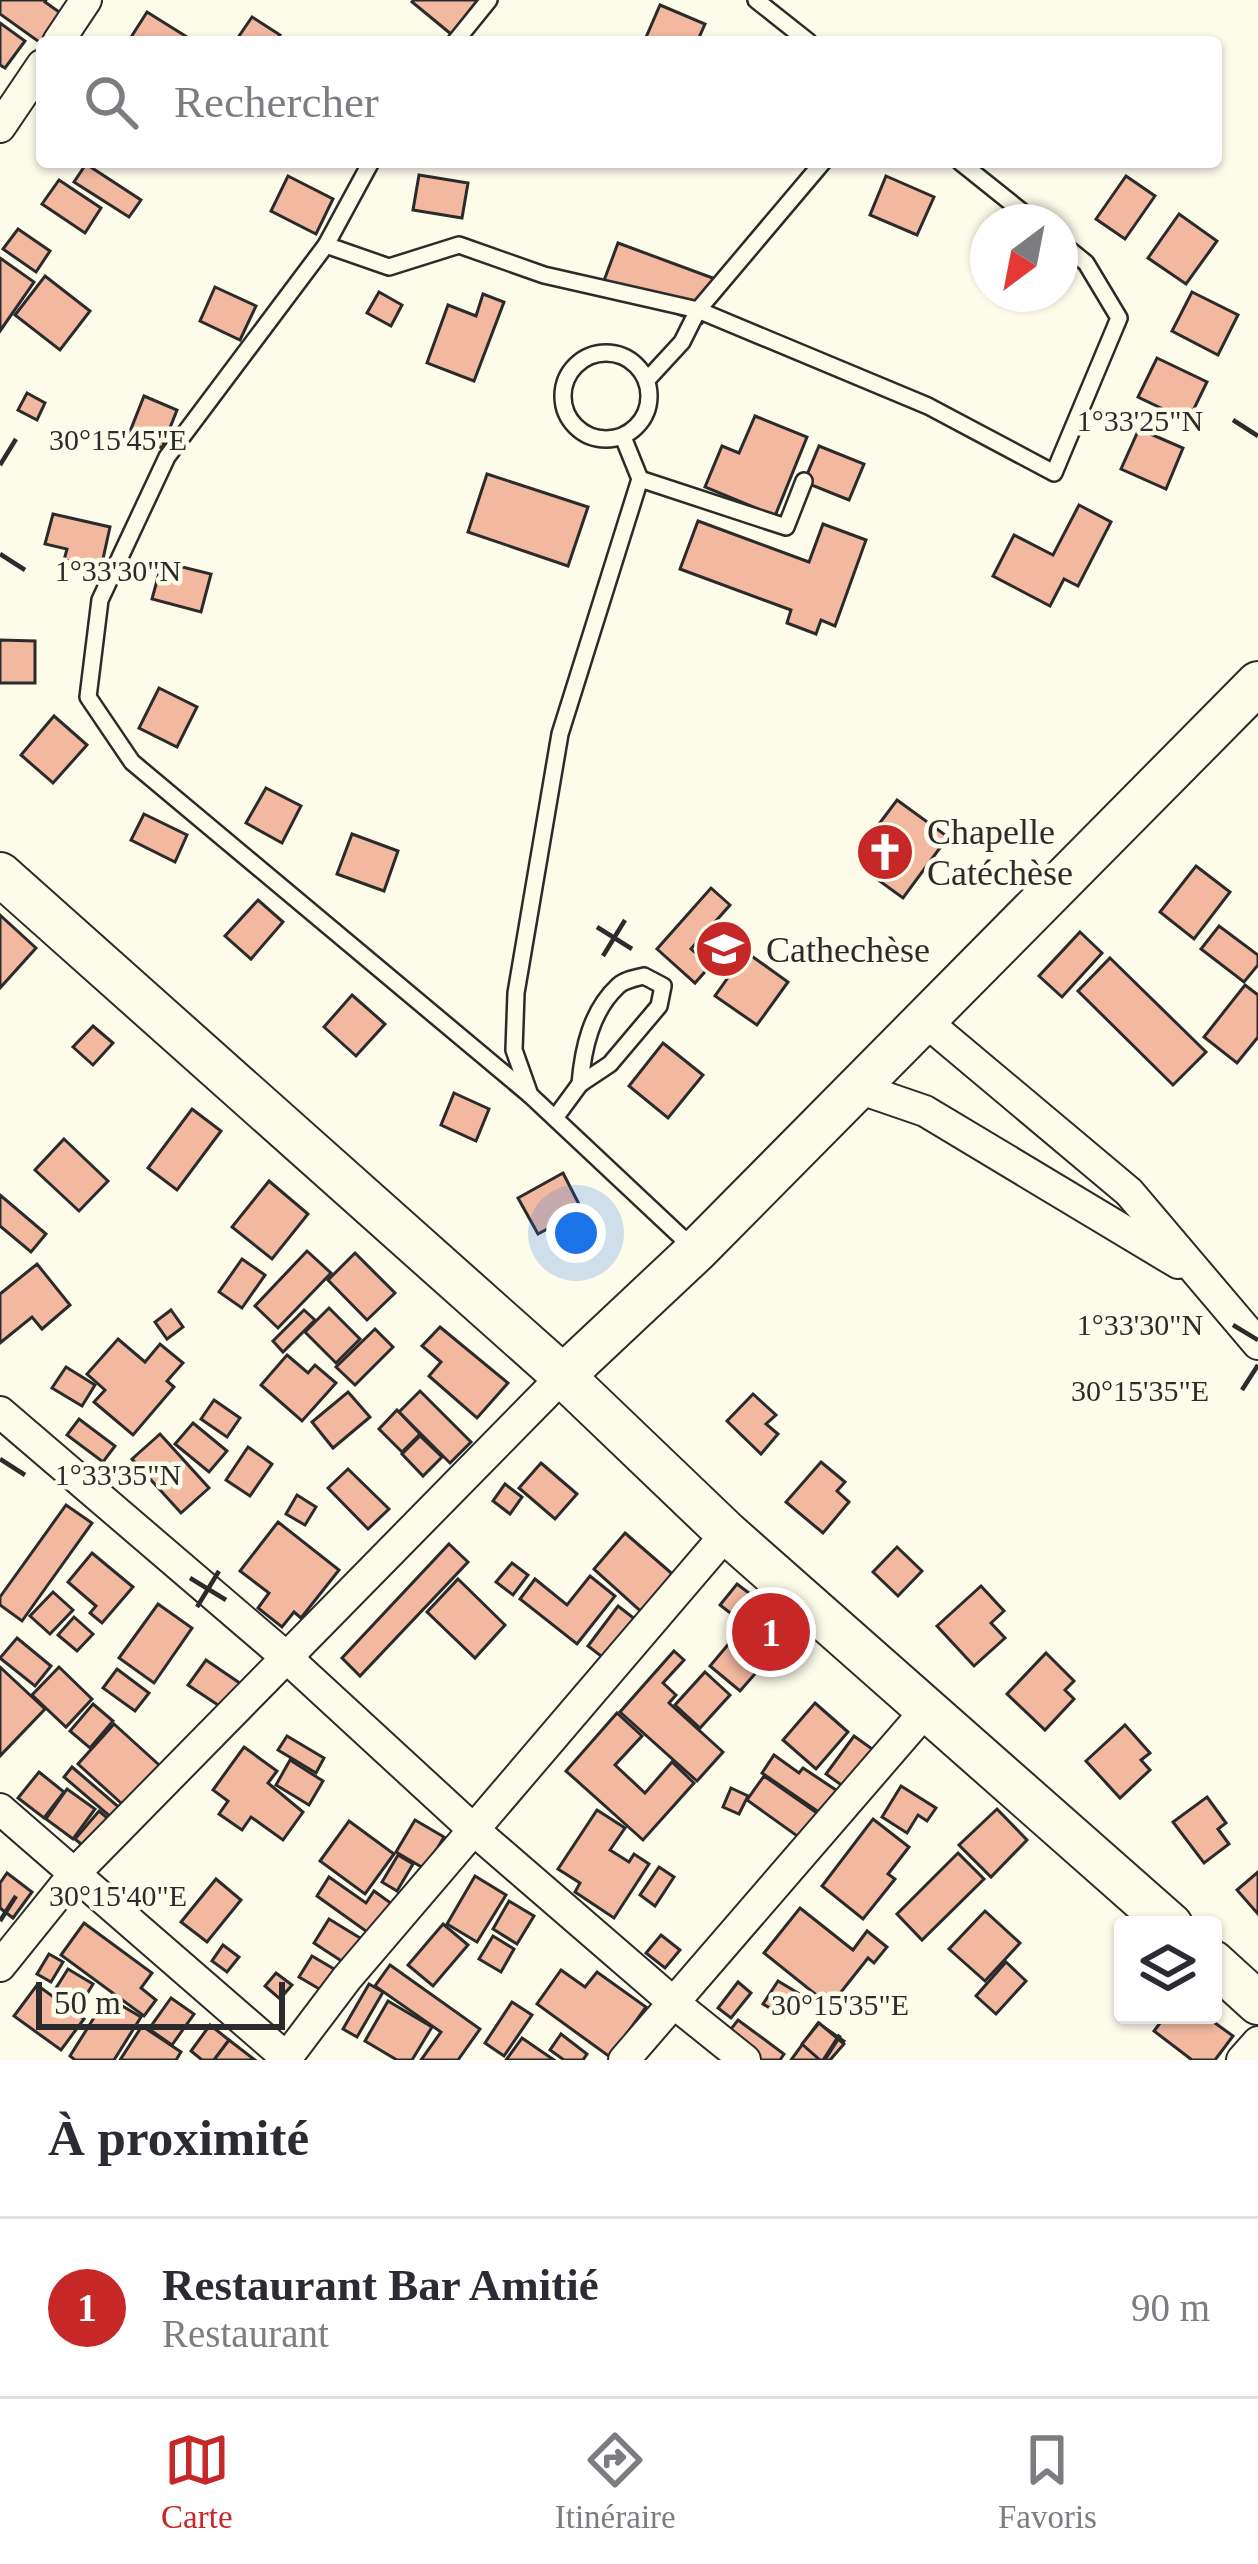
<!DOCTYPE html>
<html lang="fr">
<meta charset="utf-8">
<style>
body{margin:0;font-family:Georgia,serif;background:#f2f2f3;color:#2b2b33}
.controls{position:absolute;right:36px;bottom:36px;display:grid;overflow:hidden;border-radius:12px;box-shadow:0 3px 9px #0004}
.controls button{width:108px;height:108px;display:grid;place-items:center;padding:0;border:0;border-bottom:3px solid #e1e1e2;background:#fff;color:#2b2b33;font:60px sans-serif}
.compass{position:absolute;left:970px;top:204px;width:108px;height:108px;border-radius:50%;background:#fff;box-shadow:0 3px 9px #0004;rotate:212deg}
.scale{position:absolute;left:36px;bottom:30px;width:249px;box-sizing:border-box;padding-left:12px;border:6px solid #2b2b2b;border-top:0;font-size:33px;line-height:42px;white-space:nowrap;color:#2b2b2b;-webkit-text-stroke:9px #fdfbea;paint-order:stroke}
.you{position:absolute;left:576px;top:1233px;width:42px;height:42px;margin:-30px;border:9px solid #fff;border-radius:50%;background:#1a73e8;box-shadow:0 0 0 18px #1a73e833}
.badge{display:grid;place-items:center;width:78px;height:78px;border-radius:50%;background:#c62828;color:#fff;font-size:39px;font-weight:700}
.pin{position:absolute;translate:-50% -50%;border:6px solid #fff;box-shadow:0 3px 12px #0006}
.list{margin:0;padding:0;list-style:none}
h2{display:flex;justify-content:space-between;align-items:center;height:156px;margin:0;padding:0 48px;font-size:51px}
h2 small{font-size:39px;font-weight:400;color:#7c7c81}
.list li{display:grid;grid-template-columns:78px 1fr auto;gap:36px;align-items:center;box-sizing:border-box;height:180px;padding:0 48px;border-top:3px solid #e1e1e2}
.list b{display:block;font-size:45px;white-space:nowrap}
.list p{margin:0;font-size:39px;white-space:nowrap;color:#7c7c81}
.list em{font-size:39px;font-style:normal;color:#7c7c81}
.icon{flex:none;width:66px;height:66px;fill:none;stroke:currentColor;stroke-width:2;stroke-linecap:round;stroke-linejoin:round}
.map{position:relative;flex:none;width:1258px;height:2060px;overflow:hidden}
.search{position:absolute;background:#fff;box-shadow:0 3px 9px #0004;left:36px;right:36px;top:36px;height:132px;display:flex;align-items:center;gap:30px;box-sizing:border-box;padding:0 42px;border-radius:12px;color:#7c7c81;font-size:45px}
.sheet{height:336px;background:#fff}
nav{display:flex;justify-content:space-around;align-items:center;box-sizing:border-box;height:168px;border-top:3px solid #e1e1e2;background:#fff;font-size:33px;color:#7c7c81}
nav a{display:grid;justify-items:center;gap:6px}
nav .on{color:#c62828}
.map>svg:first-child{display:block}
.building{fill:#f2b8a0;stroke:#2b2b2b;stroke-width:3}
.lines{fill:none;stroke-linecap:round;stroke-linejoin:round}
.lane-casing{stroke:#2b2b2b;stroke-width:20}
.street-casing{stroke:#2b2b2b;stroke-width:34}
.secondary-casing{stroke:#2b2b2b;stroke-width:46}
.lane{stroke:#fdfbea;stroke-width:15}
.street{stroke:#fdfbea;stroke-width:30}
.secondary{stroke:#fdfbea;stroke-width:42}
.ticks{fill:none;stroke:#2b2b2b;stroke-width:4.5}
.labels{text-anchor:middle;stroke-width:9;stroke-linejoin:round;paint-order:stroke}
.poi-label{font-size:36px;fill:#2b2b2b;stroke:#fdfbea;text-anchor:start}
.ticks-label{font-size:30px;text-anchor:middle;fill:#2b2b2b;stroke:#fdfbea;stroke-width:9;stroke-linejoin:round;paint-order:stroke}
</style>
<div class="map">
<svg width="1258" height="2060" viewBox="0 0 1258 2060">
<rect width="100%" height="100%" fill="#fdfbea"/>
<g class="building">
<path d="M0,0H46L45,2L69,19L52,42L42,44L0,14Z"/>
<path d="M414,0H476L477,1L451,34L412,2Z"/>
<path d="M660,5L705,24L697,42H644Z"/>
<path d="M147,12L195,42H128Z"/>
<path d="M252,17L280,35L276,42H235Z"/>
<path d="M0,23L25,41L5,68L0,65Z"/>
<path d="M86,164L141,200L129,217L74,182Z"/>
<path d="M419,175L468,183L462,218L413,210Z"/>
<path d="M288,176L333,199L316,234L271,211Z"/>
<path d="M886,176L934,197L917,235L870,215Z"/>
<path d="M1126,176L1155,196L1125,239L1096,219Z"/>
<path d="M59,180L101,208L85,233L42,204Z"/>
<path d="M1179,214L1217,241L1186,284L1148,258Z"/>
<path d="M18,229L50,251L36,272L3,249Z"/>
<path d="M618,243L718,280L702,323L602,286Z"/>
<path d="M0,258L34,282L0,331Z"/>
<path d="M45,276L90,311L60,350L15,315Z"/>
<path d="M215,287L256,306L240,340L200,321Z"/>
<path d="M379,292L402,305L391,326L367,313Z"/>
<path d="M1192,292L1238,315L1218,355L1172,331Z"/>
<path d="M483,294L504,302L474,381L427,363L448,305L476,316Z"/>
<path d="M1157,358L1207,382L1188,421L1138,397Z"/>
<path d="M27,393L45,403L37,420L18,410Z"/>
<path d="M144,396L177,410L162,448L129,434Z"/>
<path d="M755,416L807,437L775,516L705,487L722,446L739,453Z"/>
<path d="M1139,429L1183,448L1166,489L1121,469Z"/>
<path d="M819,446L864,464L849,500L804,482Z"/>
<path d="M487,474L588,507L568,566L468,532Z"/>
<path d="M1079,505L1111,522L1078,586L1064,579L1050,606L993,576L1014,535L1053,555Z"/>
<path d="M53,514L110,527L101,568L64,560L67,549L45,544Z"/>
<path d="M698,521L809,562L823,524L866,540L835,626L821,620L816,634L787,623L791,610L680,569Z"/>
<path d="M162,562L211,574L201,612L152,599Z"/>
<path d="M0,640L35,641V683H0Z"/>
<path d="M159,688L197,707L177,747L139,728Z"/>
<path d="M54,716L87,745L53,783L21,755Z"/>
<path d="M266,788L301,806L282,843L246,823Z"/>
<path d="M897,800L948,837L903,898L874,877L901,840L879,824Z"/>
<path d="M144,814L187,835L175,862L131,840Z"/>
<path d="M352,834L398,851L384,891L337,874Z"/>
<path d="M1196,866L1230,892L1194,939L1160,912Z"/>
<path d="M711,888L730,905L691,949L710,966L695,983L657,949Z"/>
<path d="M258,900L283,922L251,959L225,936Z"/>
<path d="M0,915L36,948L0,988Z"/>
<path d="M1219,926L1258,955V965L1244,982L1201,949Z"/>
<path d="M1080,932L1102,953L1062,997L1039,976Z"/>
<path d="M746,952L788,982L757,1025L715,996Z"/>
<path d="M1110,958L1206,1052L1173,1085L1078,991Z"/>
<path d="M1245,985L1258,995V1037L1237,1063L1204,1037Z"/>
<path d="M352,995L385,1024L356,1056L324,1027Z"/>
<path d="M93,1026L113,1043L93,1065L73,1047Z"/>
<path d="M663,1043L703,1075L668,1118L629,1086Z"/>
<path d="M454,1093L489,1109L476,1141L441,1125Z"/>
<path d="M192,1109L221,1131L177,1190L148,1168Z"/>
<path d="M64,1139L108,1181L79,1211L35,1170Z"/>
<path d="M563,1173L582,1210L538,1234L518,1198Z"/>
<path d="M269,1181L308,1214L272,1259L232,1227Z"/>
<path d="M0,1195L46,1234L31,1252L0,1226Z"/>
<path d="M307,1251L331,1273L278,1328L255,1306Z"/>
<path d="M355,1253L395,1293L367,1320L328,1280Z"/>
<path d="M242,1259L265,1275L242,1308L219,1292Z"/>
<path d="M37,1264L70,1305L42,1329L32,1317L0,1343V1294Z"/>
<path d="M329,1308L360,1339L336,1363L305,1332Z"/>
<path d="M171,1310L183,1327L167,1339L155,1322Z"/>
<path d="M304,1310L315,1320L283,1352L273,1341Z"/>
<path d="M440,1327L508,1383L477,1418L429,1376L441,1362L422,1346Z"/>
<path d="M375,1329L393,1347L355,1385L336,1367Z"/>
<path d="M118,1339L145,1362L160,1344L183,1363L167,1381L174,1387L133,1435L94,1402L105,1390L87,1374Z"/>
<path d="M287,1355L308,1373L315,1365L336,1383L302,1421L261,1385Z"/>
<path d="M66,1367L95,1385L82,1406L52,1388Z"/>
<path d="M420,1391L471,1442L450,1463L399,1412Z"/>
<path d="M348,1392L370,1417L333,1448L312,1422Z"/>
<path d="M753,1394L776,1415L766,1424L778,1434L761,1454L727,1421Z"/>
<path d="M214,1400L240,1418L227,1437L201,1419Z"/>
<path d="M397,1410L420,1434L402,1452L379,1429Z"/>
<path d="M79,1419L115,1446L103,1462L67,1435Z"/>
<path d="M193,1423L227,1451L209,1472L175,1444Z"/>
<path d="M160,1434L209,1488L181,1513L132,1459Z"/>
<path d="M420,1436L442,1457L423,1476L402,1454Z"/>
<path d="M248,1447L272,1464L250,1496L226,1480Z"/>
<path d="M821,1462L845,1482L837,1491L849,1502L823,1533L786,1502Z"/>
<path d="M541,1463L577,1494L555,1519L519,1488Z"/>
<path d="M348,1469L389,1509L368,1529L328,1488Z"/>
<path d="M505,1484L522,1497L510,1514L493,1501Z"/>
<path d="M297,1495L316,1507L305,1525L286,1514Z"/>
<path d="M66,1505L92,1523L22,1621L0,1605V1597Z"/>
<path d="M278,1522L339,1570L301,1618L294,1612L282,1627L258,1608L269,1593L240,1571Z"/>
<path d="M625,1533L677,1578L645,1615L594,1569Z"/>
<path d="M449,1544L468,1562L360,1676L342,1658Z"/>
<path d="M897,1547L922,1571L898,1596L873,1572Z"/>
<path d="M92,1553L133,1587L102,1623L90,1613L96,1606L68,1582Z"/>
<path d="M512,1563L528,1575L513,1595L496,1582Z"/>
<path d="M590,1576L615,1596L577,1644L520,1599L535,1579L567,1605Z"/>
<path d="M458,1579L505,1625L475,1658L427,1612Z"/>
<path d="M737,1584L799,1631L782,1653L720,1605Z"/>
<path d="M981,1586L1004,1611L991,1623L1005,1638L974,1666L937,1626Z"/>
<path d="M53,1592L73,1610L50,1634L30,1616Z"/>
<path d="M158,1604L192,1628L154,1683L119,1658Z"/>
<path d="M618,1606L640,1623L610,1663L588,1646Z"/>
<path d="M74,1617L93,1634L77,1651L58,1635Z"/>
<path d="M737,1634L767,1660L740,1691L710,1666Z"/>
<path d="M17,1638L51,1666L35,1686L0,1658Z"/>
<path d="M674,1651L684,1660L663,1683L676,1695L669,1703L723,1752L697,1781L620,1712Z"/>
<path d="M1046,1653L1074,1681L1065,1690L1074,1699L1045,1730L1007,1694Z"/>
<path d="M206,1660L244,1686L227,1711L188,1685Z"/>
<path d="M0,1667L45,1709L0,1756Z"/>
<path d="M59,1667L92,1699L66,1727L32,1695Z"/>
<path d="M117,1669L149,1693L135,1711L103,1688Z"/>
<path d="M705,1672L730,1695L700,1728L675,1705Z"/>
<path d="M815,1703L848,1732L816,1769L783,1740Z"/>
<path d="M93,1704L113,1721L90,1748L70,1731Z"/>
<path d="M617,1713L642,1736L615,1765L645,1793L672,1762L694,1783L643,1840L566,1771Z"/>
<path d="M114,1724L168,1773L132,1813L78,1764Z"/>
<path d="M1125,1725L1150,1753L1141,1760L1150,1770L1120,1798L1086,1761Z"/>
<path d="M287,1736L324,1758L316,1773L278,1750Z"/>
<path d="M854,1736L875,1751L847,1789L826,1774Z"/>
<path d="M244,1747L277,1771L268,1783L303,1812L283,1840L251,1817L242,1830L219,1814L228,1801L213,1790Z"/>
<path d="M774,1755L799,1773L803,1768L842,1794L826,1817L762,1773Z"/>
<path d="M290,1760L323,1781L309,1805L276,1785Z"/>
<path d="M72,1767L121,1809L112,1818L64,1777Z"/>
<path d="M39,1772L64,1792L44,1818L18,1798Z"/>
<path d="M764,1776L817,1813L800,1838L747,1800Z"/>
<path d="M901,1786L936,1808L927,1821L918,1815L907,1833L882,1817Z"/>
<path d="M731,1788L748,1796L739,1814L723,1807Z"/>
<path d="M67,1789L95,1809L73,1839L46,1819Z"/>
<path d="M1207,1797L1226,1823L1218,1829L1229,1844L1204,1863L1173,1822Z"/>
<path d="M997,1809L1027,1840L991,1877L959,1845Z"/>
<path d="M597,1810L625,1828L610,1850L629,1862L634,1854L649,1864L614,1918L575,1892L580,1883L558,1869Z"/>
<path d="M99,1811L112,1822L88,1850L75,1839Z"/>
<path d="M873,1819L909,1847L888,1874L895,1879L863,1919L822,1886Z"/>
<path d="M415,1820L444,1837L425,1869L396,1852Z"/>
<path d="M349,1821L394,1854L365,1894L320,1861Z"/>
<path d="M958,1853L984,1879L922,1940L897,1914Z"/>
<path d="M398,1855L413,1864L397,1891L382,1882Z"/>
<path d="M659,1867L674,1877L655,1906L640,1895Z"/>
<path d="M1258,1872V1914L1237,1890Z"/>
<path d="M7,1873L32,1892L13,1918L0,1908V1883Z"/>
<path d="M475,1876L506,1895L477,1942L447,1924Z"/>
<path d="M329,1877L366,1903L374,1891L392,1904L370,1934L317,1896Z"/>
<path d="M216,1879L241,1900L207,1942L181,1922Z"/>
<path d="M509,1901L534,1916L517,1944L493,1929Z"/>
<path d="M800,1908L853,1950L867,1931L887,1947L874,1963L868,1958L830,2006L764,1953Z"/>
<path d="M985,1911L1020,1943L985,1981L949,1949Z"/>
<path d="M329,1919L365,1941L349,1966L314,1943Z"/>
<path d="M84,1923L152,1973L141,1988L156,2000L144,2016L61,1955Z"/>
<path d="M443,1924L468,1945L433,1986L408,1965Z"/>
<path d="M661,1935L680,1950L665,1968L646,1953Z"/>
<path d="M493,1936L514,1949L501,1972L479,1959Z"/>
<path d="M223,1945L239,1957L227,1972L212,1961Z"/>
<path d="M49,1954L63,1962L51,1982L37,1974Z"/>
<path d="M312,1956L346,1976L333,1997L299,1977Z"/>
<path d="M1006,1962L1026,1981L996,2014L976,1996Z"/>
<path d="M390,1965L480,2029L458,2060H421L441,2032L375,1986Z"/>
<path d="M68,1969L93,1984L82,2002L56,1988Z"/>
<path d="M561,1970L585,1987L597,1972L646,2007L610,2057L537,2004Z"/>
<path d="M276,1973L292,1985L280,1999L265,1986Z"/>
<path d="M778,1981L798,1993L784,2016L763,2004Z"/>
<path d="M738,1982L751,1993L731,2018L718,2008Z"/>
<path d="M369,1984L383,1992L357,2037L343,2029Z"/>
<path d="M37,1985L84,2019L61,2050L14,2016Z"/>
<path d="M107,1997L141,2017L114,2060H75L70,2056Z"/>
<path d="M171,1998L194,2014L172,2045L149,2029Z"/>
<path d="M388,2001L432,2027L412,2060H397L365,2041Z"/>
<path d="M512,2002L532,2015L504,2056L485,2043Z"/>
<path d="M1166,2015H1204L1233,2036L1215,2060H1192L1154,2031Z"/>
<path d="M738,2020L784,2054L780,2060H745L721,2042Z"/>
<path d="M818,2023L844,2041L830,2060H791Z"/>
<path d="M819,2023L844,2044L830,2060H820L802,2044Z"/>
<path d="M210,2025L229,2040L214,2060H202L191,2051Z"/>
<path d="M142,2026L181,2052L176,2060H120Z"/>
<path d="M561,2034L587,2054L583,2060H564L550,2050Z"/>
<path d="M522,2038L554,2060H506Z"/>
<path d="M229,2040L255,2060H214Z"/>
</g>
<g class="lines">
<defs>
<g id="lane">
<path d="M756,0L809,42"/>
<path d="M455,42L489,0"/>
<path d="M371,162L326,245L167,457L100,600L88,697L132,762L530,1095"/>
<path d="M960,162L1035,222"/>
<path d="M326,245L389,267L459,245L544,275L698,310L823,162"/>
<circle cx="606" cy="396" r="43"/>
<path d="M647,380L682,342L698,310L928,406L1054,473L1119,318L1086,263L1060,242"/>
<path d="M623,437L640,479L560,734L516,993L514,1050L530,1095L693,1248"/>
<path d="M640,479L786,527L804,481"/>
<path d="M644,976L663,986L659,1006L610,1064L580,1084C583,1049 591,1011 618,986C624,980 635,978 644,976Z"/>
<path d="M555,1118L580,1084"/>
</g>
<g id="street">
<path d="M58,42L86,0"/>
<path d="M0,127L42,65"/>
<path d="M924,1020L1129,1192L1258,1344"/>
<path d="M858,1088L925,1111L1178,1263"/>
<path d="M0,1412L286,1657L475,1831L674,2003L745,2060"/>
<path d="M0,1809L289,2060"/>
<path d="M0,1966L75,1873L563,1376"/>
<path d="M285,2060L347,1978L727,1533"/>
<path d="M624,2060L928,1708"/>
<path d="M1242,2060L1258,2042"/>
</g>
<g id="secondary">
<path d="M0,874L563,1376L727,1533L1171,1925"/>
<path d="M563,1376L696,1251L1258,683"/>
<path d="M1213,1962L1258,2003"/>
</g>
</defs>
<use href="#lane" class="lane-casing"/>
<use href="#street" class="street-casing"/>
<use href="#secondary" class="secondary-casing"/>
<use href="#lane" class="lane"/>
<use href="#street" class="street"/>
<use href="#secondary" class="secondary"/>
</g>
<path class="ticks" d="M1233,420L1258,436M0,465L16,439M0,554L25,570M597,927L632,949M603,956L625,920M1233,1325L1258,1340M1242,1390L1258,1365M0,1459L25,1475M190,1578L226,1600M197,1607L219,1571M0,1921L16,1896M824,2060L840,2035"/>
<defs>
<symbol id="church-disc" viewBox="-11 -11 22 22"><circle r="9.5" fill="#c62828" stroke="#fdfbea"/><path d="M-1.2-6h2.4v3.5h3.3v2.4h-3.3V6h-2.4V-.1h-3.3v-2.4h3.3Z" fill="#fff"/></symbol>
<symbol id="university-disc" viewBox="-11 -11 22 22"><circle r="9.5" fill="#c62828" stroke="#fdfbea"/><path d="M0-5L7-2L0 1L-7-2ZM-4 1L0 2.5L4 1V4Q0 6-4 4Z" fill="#fff"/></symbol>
</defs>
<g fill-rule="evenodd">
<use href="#church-disc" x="852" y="819" width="66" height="66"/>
<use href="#university-disc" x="691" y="916" width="66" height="66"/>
</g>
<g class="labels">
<g class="poi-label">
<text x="927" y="844">Chapelle<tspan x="927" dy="41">Catéchèse</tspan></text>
<text x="766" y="962">Cathechèse</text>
</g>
</g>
<g class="ticks-label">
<text x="1140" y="431">1°33'25"N</text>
<text x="118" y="450">30°15'45"E</text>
<text x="118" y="581">1°33'30"N</text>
<text x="1140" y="1335">1°33'30"N</text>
<text x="1140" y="1401">30°15'35"E</text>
<text x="118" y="1485">1°33'35"N</text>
<text x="118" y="1906">30°15'40"E</text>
<text x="840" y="2015">30°15'35"E</text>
</g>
</svg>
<div class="controls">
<button><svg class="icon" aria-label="layers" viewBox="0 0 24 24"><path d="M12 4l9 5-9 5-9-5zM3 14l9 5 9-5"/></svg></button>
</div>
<svg class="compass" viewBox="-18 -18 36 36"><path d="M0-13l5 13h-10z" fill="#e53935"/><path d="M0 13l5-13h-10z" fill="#7c7c81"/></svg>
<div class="scale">50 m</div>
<div class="you"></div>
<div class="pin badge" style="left:771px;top:1632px">1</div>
<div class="search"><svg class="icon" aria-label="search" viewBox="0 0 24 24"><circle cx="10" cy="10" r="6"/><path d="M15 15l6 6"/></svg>Rechercher</div>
</div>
<section class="sheet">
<h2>À proximité<small></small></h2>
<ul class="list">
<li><span class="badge">1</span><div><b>Restaurant Bar Amitié</b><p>Restaurant</p></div><em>90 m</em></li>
</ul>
</section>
<nav>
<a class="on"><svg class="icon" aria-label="map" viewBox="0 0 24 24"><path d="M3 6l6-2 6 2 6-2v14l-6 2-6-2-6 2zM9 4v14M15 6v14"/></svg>Carte</a>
<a><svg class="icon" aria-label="directions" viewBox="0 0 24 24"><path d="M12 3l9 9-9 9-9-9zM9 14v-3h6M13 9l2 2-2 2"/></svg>Itinéraire</a>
<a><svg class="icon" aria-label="saved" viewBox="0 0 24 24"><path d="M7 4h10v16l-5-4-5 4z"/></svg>Favoris</a>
</nav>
